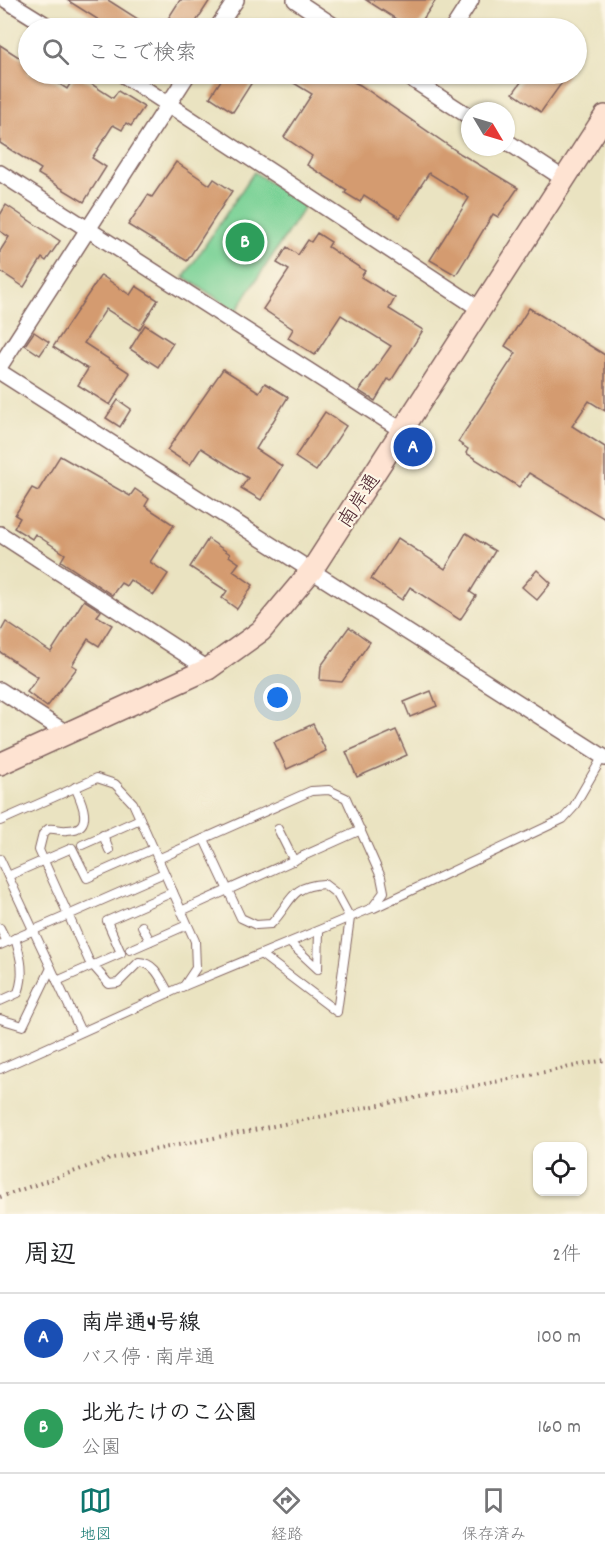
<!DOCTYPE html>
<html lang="ja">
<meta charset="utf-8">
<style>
body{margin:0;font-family:Dekko,"Klee One",sans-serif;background:#f6f6f6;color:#202124}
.controls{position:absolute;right:18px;bottom:18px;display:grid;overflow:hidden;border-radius:12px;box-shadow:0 2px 4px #0004}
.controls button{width:54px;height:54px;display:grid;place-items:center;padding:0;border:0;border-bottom:2px solid #e0e0e0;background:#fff;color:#202124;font:30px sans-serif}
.compass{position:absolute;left:461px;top:102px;width:54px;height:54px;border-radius:50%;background:#fff;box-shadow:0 2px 4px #0004;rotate:128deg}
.you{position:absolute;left:278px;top:698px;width:21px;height:21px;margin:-15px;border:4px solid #fff;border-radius:50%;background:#1a73e8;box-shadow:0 0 0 9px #1a73e833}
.badge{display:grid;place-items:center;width:39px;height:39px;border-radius:50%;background:#0f766e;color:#fff;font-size:20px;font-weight:700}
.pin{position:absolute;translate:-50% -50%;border:3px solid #fff;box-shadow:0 2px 6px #0006}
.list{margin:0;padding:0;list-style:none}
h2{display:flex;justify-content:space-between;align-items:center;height:78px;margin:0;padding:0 24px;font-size:26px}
h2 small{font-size:20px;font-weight:400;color:#757577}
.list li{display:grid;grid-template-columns:39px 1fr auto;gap:18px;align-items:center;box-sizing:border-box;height:90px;padding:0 24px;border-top:2px solid #e0e0e0}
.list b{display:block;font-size:22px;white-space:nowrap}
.list p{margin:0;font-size:20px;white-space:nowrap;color:#757577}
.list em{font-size:20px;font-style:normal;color:#757577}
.icon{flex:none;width:33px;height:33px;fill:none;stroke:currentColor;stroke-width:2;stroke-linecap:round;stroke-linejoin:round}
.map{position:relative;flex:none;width:605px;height:1214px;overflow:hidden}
.search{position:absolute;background:#fff;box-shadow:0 2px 4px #0004;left:18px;right:18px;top:18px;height:66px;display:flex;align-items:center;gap:15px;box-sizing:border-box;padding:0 21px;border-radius:33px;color:#757577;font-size:22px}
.sheet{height:258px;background:#fff}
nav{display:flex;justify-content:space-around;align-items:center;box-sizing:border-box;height:84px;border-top:2px solid #e0e0e0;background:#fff;font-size:16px;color:#757577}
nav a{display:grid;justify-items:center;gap:3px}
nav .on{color:#0f766e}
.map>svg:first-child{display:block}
.green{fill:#7ad296;stroke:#627860;stroke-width:1.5}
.building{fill:#d49b70}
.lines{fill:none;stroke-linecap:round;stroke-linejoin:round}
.lane-casing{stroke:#826460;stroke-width:10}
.street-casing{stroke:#826460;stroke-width:18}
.secondary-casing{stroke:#826460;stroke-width:24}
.path{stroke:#826460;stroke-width:4;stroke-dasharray:1.5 4.5;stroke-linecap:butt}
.lane{stroke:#fff;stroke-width:8}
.street{stroke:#fff;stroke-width:15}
.secondary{stroke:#fee3d2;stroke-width:21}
.labels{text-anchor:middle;stroke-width:4.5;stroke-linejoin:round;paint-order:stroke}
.street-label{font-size:20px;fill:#4a1f2b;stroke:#fcf5e5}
</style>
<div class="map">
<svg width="605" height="1214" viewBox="0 0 605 1214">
<rect width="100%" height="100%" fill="#fcf5e5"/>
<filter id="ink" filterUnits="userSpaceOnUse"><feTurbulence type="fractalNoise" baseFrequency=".0167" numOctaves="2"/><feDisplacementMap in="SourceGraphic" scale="12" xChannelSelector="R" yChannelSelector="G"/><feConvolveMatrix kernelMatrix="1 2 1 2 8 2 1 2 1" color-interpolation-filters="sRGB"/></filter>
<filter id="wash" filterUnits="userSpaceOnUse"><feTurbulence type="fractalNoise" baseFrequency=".008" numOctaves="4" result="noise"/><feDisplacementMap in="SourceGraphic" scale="24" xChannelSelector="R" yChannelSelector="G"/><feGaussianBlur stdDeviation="1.35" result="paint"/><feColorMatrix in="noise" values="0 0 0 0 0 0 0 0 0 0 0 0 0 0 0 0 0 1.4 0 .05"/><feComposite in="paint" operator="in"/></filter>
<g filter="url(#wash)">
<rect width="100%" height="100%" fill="#eae3c1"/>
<path class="green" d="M254,172L305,206L236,311L184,277Z"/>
<g id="blocks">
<g class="building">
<path d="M67,0H108L152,28H98L102,22Z"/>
<path d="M180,0H210L192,28H162Z"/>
<path d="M366,0H436L417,28H410Z"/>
<path d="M0,45L28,63V74H44L67,89L76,74L113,98L118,91L144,107L131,126L126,123L122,130L113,125L92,158L106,167L84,202L38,174L41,169L0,143Z"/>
<path d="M225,74H246L254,79L233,112L210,97Z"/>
<path d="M279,74H337L360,85L461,154L518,188L498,217L493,214L456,275L430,260L469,198L429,173L400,218L364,195L360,202L345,193L347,190L307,165L312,156L284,137L312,94Z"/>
<path d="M527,74H568L541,112L513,93Z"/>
<path d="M176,162L210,185L214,179L232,191L187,261L128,225L148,195L152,197Z"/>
<path d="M6,205L60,241L46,261L42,258L24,287L0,271V251L9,237L0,231V215Z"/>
<path d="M317,233L331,242L328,247L365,271L361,277L395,298L389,309L423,330L391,381L388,379L375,401L359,391L391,346L341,315L315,355L288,338L293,329L263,309L289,270L277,263L287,247L298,255L308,240L311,242Z"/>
<path d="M101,275L130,295L136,286L158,300L139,330L106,309L84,343L130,373L110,405L78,385L88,369L53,347Z"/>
<path d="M529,308L605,355V411L589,401L572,426L605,447V519L529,473L519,487L466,453L468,449L458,442L516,353L505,346Z"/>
<path d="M145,325L173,343L158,367L130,349Z"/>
<path d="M34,332L49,342L40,355L25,345Z"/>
<path d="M223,369L259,392L265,383L288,397L256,449L282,466L261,500L241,488L248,478L201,448L190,465L167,450Z"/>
<path d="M118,400L131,409L120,427L106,418Z"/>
<path d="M325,412L346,426L316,471L295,457Z"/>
<path d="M60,456L130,496L135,489L149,499L145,506L174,525L150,562L168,574L154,595L130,580L126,586L121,583L112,595L61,561L65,554L35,534L32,539L14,528L20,518L15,515L32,488L38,491Z"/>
<path d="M466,533L495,551L470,592L476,596L460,620L410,587L402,600L371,579L398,538L445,569Z"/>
<path d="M208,539L230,554L229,556L239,563L233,571L253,585L237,609L222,598L227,591L190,567Z"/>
<path d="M537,570L551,583L537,600L522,587Z"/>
<path d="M84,600L101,611L97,616L112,625L99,646L88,639L72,665L77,668L47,707L27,692L38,677L0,652V633L6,622L51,652Z"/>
<path d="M349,627L370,642L342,682L320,680L321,666Z"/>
<path d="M431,691L437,706L410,717L404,702Z"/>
<path d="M313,724L326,751L287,769L274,742Z"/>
<path d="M396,730L407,755L357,777L346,752Z"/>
</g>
</g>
</g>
<g filter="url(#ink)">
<use href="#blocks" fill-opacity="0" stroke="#826460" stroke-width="1.5"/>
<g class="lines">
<defs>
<g id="lane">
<path d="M75,787C82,802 95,830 67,830C61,831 55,828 48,829L43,834L39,850L89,961L109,984L118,983L139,962C156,963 161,980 169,993"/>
<path d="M0,821L97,778L115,784L133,803L195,941L196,968L184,986L0,1069"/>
<path d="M278,829L294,861"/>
<path d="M103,835L109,850"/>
<path d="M204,839L241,918L256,925L271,924C292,903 288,886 324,884L337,894L350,918L337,1012L262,955"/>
<path d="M82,845L140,819"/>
<path d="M0,859L81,1032"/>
<path d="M158,859L311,791L329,790L346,798L381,877L384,892L372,908L184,986"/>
<path d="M8,876L72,848L87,878L153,849"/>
<path d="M374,908L563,819L573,808L603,756"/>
<path d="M181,911L361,830"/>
<path d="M142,926L150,941"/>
<path d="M0,928L7,942"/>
<path d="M290,943L318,969L319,931"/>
<path d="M0,945L164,873"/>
<path d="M130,950L187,925"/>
<path d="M57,981L121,953L107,921L173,892"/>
<path d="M0,1001L18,993C25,974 21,958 15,938"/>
<path d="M0,1019L23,1026L51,968"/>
</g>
<g id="street">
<path d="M6,0L51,28"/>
<path d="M295,0L337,28"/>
<path d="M217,28L236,0"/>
<path d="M453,28L471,0"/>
<path d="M122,74L480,309"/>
<path d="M404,74L470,117"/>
<path d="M506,141L564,179"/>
<path d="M0,173L403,431"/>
<path d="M0,366L188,74"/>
<path d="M0,372L605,758"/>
<path d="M0,534L208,669"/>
<path d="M0,690L68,734"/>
</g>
<path id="secondary" d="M0,764L208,669L261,631L312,570L605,116"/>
</defs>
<use href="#lane" class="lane-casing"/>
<use href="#street" class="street-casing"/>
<use href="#secondary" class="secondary-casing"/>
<path class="path" d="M0,1197L113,1158L605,1060"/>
<use href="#lane" class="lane"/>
<use href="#street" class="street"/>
<use href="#secondary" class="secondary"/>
</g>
</g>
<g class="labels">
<g class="street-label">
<text transform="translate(358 500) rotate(-57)" y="7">南岸通</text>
</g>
</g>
</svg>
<div class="controls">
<button><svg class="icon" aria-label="locate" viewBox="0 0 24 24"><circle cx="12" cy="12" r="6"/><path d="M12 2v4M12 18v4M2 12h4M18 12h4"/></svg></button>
</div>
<svg class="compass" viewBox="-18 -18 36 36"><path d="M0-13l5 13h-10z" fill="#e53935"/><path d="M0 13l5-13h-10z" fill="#757577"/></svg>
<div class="you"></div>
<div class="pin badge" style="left:413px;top:447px;background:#1a4fb4">A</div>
<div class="pin badge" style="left:245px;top:242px;background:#2e9e5b">B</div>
<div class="search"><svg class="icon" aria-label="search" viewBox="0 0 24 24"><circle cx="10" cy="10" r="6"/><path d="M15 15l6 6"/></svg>ここで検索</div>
</div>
<section class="sheet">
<h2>周辺<small>2件</small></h2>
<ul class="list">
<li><span class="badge" style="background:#1a4fb4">A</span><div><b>南岸通4号線</b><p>バス停 · 南岸通</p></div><em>100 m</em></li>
<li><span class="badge" style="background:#2e9e5b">B</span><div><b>北光たけのこ公園</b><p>公園</p></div><em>160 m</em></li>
</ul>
</section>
<nav>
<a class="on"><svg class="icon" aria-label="map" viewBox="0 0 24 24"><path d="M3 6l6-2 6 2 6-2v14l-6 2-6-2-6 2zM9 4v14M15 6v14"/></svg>地図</a>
<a><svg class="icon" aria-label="directions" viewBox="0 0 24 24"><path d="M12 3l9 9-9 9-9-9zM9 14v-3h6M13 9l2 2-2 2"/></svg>経路</a>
<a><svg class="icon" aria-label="saved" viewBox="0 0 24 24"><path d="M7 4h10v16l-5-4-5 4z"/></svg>保存済み</a>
</nav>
